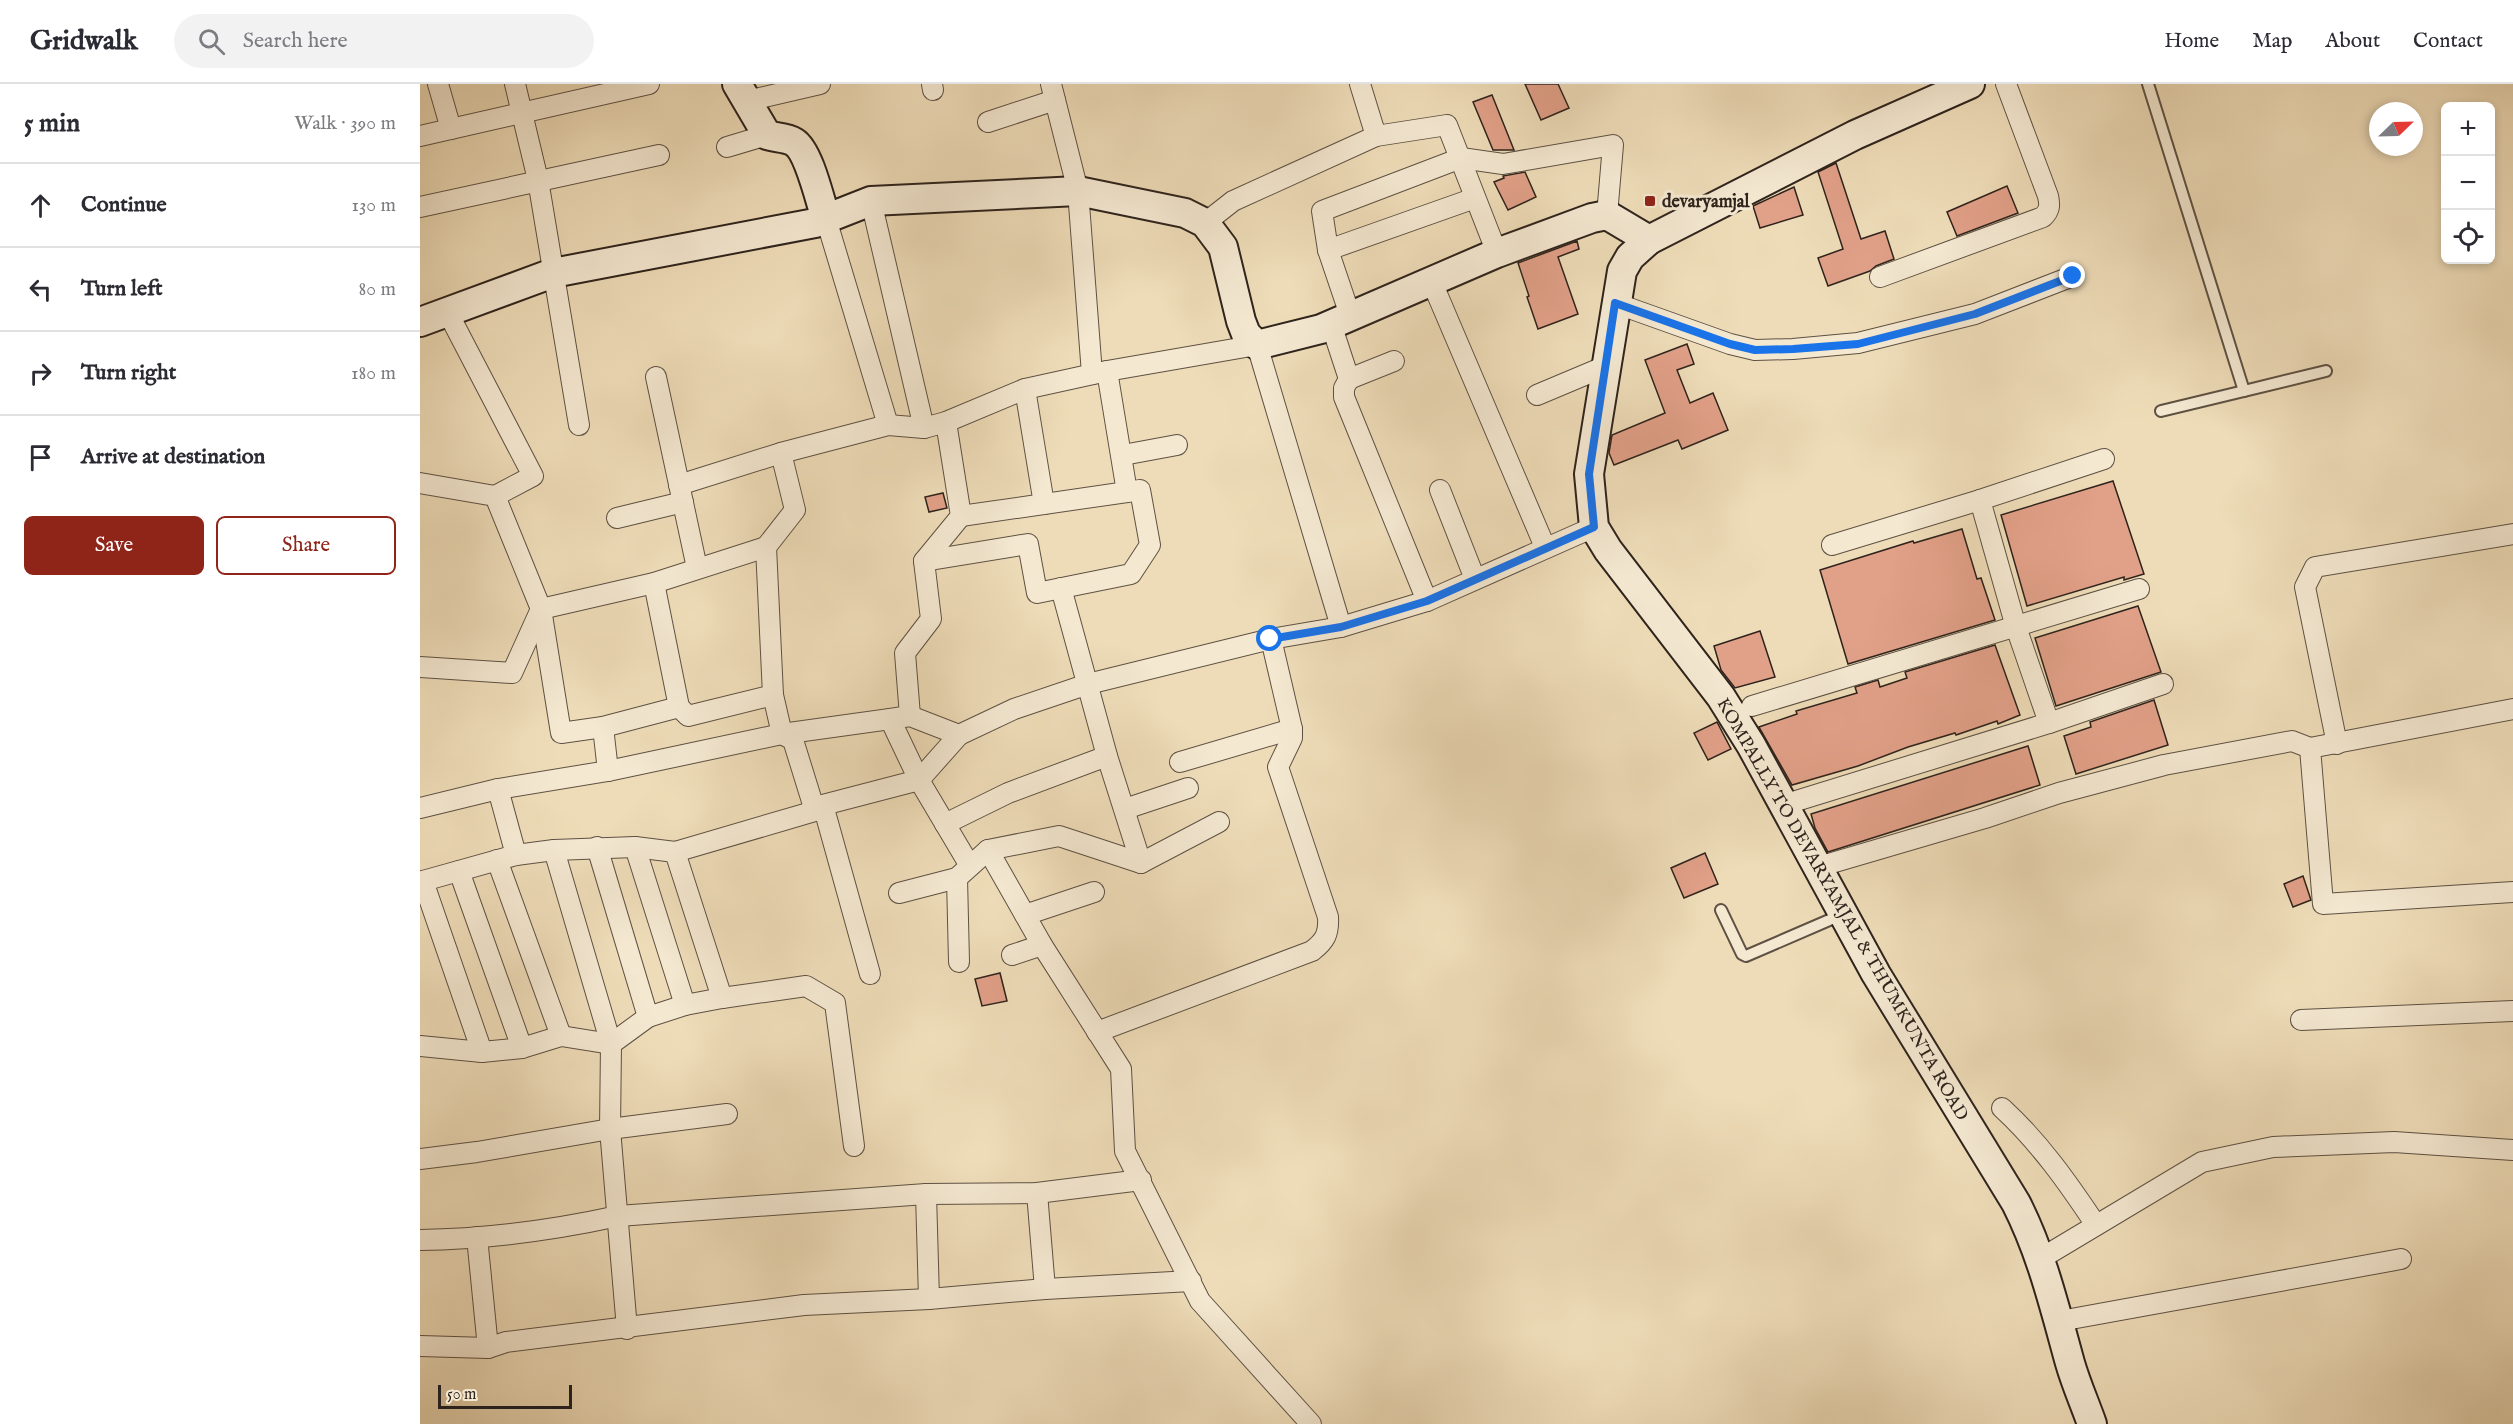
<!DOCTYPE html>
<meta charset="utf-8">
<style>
body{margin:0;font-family:"IM FELL English",serif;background:#f2f2f3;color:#2b2b33}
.controls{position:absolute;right:18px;top:18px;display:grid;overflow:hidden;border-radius:9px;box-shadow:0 3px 9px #0003}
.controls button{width:54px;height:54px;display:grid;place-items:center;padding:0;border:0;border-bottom:2px solid #e1e1e2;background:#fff;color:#2b2b33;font:30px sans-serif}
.compass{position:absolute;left:1949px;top:18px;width:54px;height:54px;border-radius:50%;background:#fff;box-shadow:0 3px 9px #0003;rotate:67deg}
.scale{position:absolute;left:18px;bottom:15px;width:134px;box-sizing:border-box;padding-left:6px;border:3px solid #2e231c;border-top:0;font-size:16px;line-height:21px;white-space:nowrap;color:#2e231c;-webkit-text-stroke:4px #f4e8d1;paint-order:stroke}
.stop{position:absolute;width:18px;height:18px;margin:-14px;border:4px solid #1a73e8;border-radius:50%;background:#fff}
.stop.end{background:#1a73e8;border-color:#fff;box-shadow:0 2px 6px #0008}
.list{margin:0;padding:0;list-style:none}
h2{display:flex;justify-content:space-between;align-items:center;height:78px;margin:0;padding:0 24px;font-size:26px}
h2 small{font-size:20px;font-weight:400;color:#7c7c81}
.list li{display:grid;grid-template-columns:39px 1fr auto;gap:18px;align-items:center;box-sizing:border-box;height:84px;padding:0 24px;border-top:2px solid #e1e1e2}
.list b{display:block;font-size:22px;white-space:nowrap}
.list em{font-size:20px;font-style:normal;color:#7c7c81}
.actions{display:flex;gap:12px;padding:18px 24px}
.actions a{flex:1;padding:14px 0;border:2px solid #8f2418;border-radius:9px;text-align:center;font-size:21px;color:#8f2418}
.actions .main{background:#8f2418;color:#fff}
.icon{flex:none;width:33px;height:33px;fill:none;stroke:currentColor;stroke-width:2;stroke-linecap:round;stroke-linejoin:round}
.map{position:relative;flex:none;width:2093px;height:1340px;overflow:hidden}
header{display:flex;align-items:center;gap:36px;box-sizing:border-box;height:84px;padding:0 30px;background:#fff;border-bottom:2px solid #e1e1e2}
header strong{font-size:28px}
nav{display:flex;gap:33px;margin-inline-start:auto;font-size:21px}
.search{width:420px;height:54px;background:#f2f2f3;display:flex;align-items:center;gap:15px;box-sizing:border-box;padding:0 21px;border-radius:33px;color:#7c7c81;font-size:22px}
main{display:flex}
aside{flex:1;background:#fff}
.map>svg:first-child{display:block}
.building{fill:#e1a088;stroke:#2e231c;stroke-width:1.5}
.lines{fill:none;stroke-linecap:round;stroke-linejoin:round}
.lane-casing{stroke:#5e5143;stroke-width:14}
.street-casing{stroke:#5e5143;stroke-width:22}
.secondary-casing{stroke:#2e231c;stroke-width:32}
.lane{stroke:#f4e8d1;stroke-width:10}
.street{stroke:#f4e8d1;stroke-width:20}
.secondary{stroke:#f4e8d1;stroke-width:28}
.route{stroke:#1a73e8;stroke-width:8}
.poi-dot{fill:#8f2418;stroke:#f4e8d1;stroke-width:2}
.labels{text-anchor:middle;stroke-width:6;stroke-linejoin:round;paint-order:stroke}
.poi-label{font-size:18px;font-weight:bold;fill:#2e231c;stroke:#f4e8d1;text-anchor:start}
.street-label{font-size:18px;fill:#2e231c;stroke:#f4e8d1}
</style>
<header>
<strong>Gridwalk</strong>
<div class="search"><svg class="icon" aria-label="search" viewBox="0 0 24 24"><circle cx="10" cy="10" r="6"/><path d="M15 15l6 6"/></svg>Search here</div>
<nav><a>Home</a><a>Map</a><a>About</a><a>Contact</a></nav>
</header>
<main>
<aside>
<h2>5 min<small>Walk · 390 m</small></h2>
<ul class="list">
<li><svg class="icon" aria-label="ahead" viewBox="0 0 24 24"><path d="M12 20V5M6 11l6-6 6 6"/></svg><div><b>Continue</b></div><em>130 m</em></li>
<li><svg class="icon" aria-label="left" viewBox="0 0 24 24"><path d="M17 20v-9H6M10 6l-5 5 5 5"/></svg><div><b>Turn left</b></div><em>80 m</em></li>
<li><svg class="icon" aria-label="right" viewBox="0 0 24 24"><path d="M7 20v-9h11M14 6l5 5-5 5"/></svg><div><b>Turn right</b></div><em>180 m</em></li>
<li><svg class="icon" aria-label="arrive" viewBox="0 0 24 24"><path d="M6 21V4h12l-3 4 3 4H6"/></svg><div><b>Arrive at destination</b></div></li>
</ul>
<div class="actions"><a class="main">Save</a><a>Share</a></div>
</aside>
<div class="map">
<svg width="2093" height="1340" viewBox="0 0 2093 1340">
<rect width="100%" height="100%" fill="#eedcb8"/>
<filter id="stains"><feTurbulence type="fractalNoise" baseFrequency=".00333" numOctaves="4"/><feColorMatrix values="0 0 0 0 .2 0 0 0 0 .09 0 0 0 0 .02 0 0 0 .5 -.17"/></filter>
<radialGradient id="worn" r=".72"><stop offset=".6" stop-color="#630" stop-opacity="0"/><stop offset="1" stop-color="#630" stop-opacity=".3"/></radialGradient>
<g class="building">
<path d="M1105,0H1138L1149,24L1121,36Z"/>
<path d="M1072,11L1094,66H1073L1053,18Z"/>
<path d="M1416,79L1441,155L1465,147L1474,175L1456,182L1450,187L1408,202L1398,174L1423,165L1398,88Z"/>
<path d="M1105,88L1116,113L1088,126L1074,98L1084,94L1083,92Z"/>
<path d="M1587,102L1598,129L1537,152L1527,128Z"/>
<path d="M1374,103L1383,131L1340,144L1333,122Z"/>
<path d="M1157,157L1159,165L1138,173L1158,230L1118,245L1107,213L1109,212L1098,179Z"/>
<path d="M1267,260L1274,280L1257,286L1270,319L1293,309L1308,346L1262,365L1258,356L1194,381L1189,369L1192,351L1245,329L1225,276Z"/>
<path d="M1693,397L1724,490L1704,496V493L1607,522L1581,431Z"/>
<path d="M523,409L527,424L509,428L505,413Z"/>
<path d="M1542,445L1557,495L1561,494L1575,536L1428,580L1400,486L1493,457L1494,459Z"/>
<path d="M1718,522L1741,588L1636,622L1615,554Z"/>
<path d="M1340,547L1355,593L1315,604L1301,586L1294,562Z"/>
<path d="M1575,561L1600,631L1578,640L1577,637L1536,651L1535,649L1488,663L1438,682L1372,701L1339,643L1377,630L1376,627L1437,609L1435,603L1458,596L1460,603L1487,594L1485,588Z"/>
<path d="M1734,616L1748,661L1656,690L1644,652L1671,643L1670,638Z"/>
<path d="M1297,638L1311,665L1288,676L1274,649Z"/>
<path d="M1608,662L1620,701L1408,768L1395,744L1391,730Z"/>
<path d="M1285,769L1298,800L1264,814L1251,784Z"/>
<path d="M1883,792L1891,816L1873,823L1864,800Z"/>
<path d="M580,889L587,917L562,922L555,895Z"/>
</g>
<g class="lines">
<defs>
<g id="lane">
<path d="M1728,0L1824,307L1906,287"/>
<path d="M1741,327L1824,307"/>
<path d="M1301,826L1322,870L1326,872L1421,831"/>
</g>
<g id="street">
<path d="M18,0L31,45"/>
<path d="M95,0L118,96L159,341"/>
<path d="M512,0L513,6"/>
<path d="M631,0L658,107L672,290"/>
<path d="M940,0L956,52"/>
<path d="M327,17L400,0"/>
<path d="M568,38L635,16"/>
<path d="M0,52L229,0"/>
<path d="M307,63L347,51"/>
<path d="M451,117L504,344"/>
<path d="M0,123L239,71"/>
<path d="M406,135L468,341"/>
<path d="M785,139L813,117L956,52L1027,41L1077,169"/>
<path d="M908,166L1055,114"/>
<path d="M1460,193L1623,133C1630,126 1630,121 1628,112L1586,0"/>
<path d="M1011,196L1125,463"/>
<path d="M1195,219L1310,260L1335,266L1373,265L1438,259L1555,230L1653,192"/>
<path d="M27,227L113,392L75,412"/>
<path d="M930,231L908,166L902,127L1041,74L1083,80L1193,61L1187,131"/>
<path d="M911,240L929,295L924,304V313L1007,517"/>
<path d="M236,293L277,484"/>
<path d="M929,295L974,277"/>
<path d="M605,305L624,420"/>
<path d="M1117,311L1186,282"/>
<path d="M361,369L375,426L346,463L353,611L362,650L373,656L395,727"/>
<path d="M703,371L757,361"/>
<path d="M0,399L75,412L121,525L141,649L183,643L259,623L268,632L353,611"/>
<path d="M259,401L361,369L468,341L504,344L526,338L605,305L687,287L837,261L921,543"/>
<path d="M1020,406L1055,495"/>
<path d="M541,432L707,408L687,287"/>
<path d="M197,434L263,418"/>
<path d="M1412,461L1560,416"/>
<path d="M504,477L608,460L617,509L711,490L730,461L720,406L707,408"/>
<path d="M234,499L259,623"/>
<path d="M641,504L687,672L721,779"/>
<path d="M0,583L92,589L121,525L234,499L346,463"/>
<path d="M1332,622L1719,505"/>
<path d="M2093,625L1890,664L1903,820L2093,808"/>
<path d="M490,632L485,569L511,535L504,477L541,432L526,338"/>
<path d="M470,635L499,696L550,782"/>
<path d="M1629,639L1743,600"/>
<path d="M183,643L188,687"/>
<path d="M1917,660L1885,503L1895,483L2093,450"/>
<path d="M760,678L872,645"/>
<path d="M78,705L96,771"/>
<path d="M403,721L450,890"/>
<path d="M1363,721L1629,639L1596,543L1560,416L1684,375"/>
<path d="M0,724L78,705L188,687L362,650L470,635L490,632L539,651L594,625L668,600L851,555L921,543L1007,517L1174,443"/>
<path d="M705,725L768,704"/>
<path d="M525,740L588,709L687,672"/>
<path d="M177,763L228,933"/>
<path d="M215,763L265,921"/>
<path d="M134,766L191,960L190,1045L207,1245"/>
<path d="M568,766L622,861L701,985L705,1067L780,1217L891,1340"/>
<path d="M255,768L302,914"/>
<path d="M77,776L141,952"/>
<path d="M1398,783L1565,734L1639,709L1744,681L1872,657L1890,664"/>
<path d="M39,787L102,964"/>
<path d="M537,794L539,878"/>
<path d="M3,797L62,968"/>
<path d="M0,802L3,797L96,771L134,766L215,763L255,768L395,727L403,721L499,696L539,651"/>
<path d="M479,809L537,794L568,766L639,752L721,779L799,738"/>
<path d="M605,831L674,808"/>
<path d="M592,871L622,861"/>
<path d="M1881,936L2093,927"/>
<path d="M677,948L892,867C905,857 909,850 908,833L858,683L872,654V645L851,555"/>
<path d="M0,962L62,968L102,964L141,952L191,960L228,933L265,921L302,914L386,902L415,919L434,1062"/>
<path d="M1582,1024C1620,1059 1648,1099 1676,1141"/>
<path d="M0,1075L57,1068L190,1045L307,1030"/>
<path d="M617,1109L625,1205"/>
<path d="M506,1110L509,1215"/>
<path d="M57,1153L68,1264"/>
<path d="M0,1156C66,1155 134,1146 198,1132L506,1110L617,1109L721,1096"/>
<path d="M1620,1175L1782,1078L1853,1063L1974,1058L2093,1066"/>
<path d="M1640,1237L1981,1175"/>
<path d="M0,1262L68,1264L86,1258L384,1221L509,1215L625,1205L771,1197"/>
</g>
<g id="secondary">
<path d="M317,0L347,51C356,54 366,53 374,58C389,67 400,117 406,135"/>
<path d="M1550,0L1435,51L1229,156L1210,173L1202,187L1169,390L1174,443L1188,466L1301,613L1331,661L1456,890L1596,1119C1622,1170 1635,1225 1650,1279C1656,1300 1665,1320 1672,1340"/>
<path d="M0,238L133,189L395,139L451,117L658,107L765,129L785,139L803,163L821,237L826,250L837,261L901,245L1077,169L1172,134L1187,131L1229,156"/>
</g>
</defs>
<use href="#lane" class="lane-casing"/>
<use href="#street" class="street-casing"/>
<use href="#secondary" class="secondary-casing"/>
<use href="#lane" class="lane"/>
<use href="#street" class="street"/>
<use href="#secondary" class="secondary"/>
</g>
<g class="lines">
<path class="route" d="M850,555L921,543L1007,517L1174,443L1169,390L1195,219L1310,260L1335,266L1373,265L1438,260L1555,230L1653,192"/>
</g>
<rect class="poi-dot" x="1224" y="111" width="12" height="12" rx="3"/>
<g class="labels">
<g class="poi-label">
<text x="1242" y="123">devaryamjal</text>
</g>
<g class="street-label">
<text transform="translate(1423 825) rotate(60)" y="6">KOMPALLY TO DEVARYAMJAL &amp; THUMKUNTA ROAD</text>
</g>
</g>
<rect width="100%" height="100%" filter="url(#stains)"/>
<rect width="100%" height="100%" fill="url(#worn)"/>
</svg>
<div class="controls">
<button>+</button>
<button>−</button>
<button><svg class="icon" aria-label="locate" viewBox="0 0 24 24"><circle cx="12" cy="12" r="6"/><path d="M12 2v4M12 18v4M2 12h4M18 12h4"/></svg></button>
</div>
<svg class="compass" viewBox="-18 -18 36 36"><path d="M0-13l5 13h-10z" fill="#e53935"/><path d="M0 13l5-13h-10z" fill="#7c7c81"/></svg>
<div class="scale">50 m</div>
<div class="stop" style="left:850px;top:555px"></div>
<div class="stop end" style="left:1653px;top:192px"></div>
</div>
</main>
